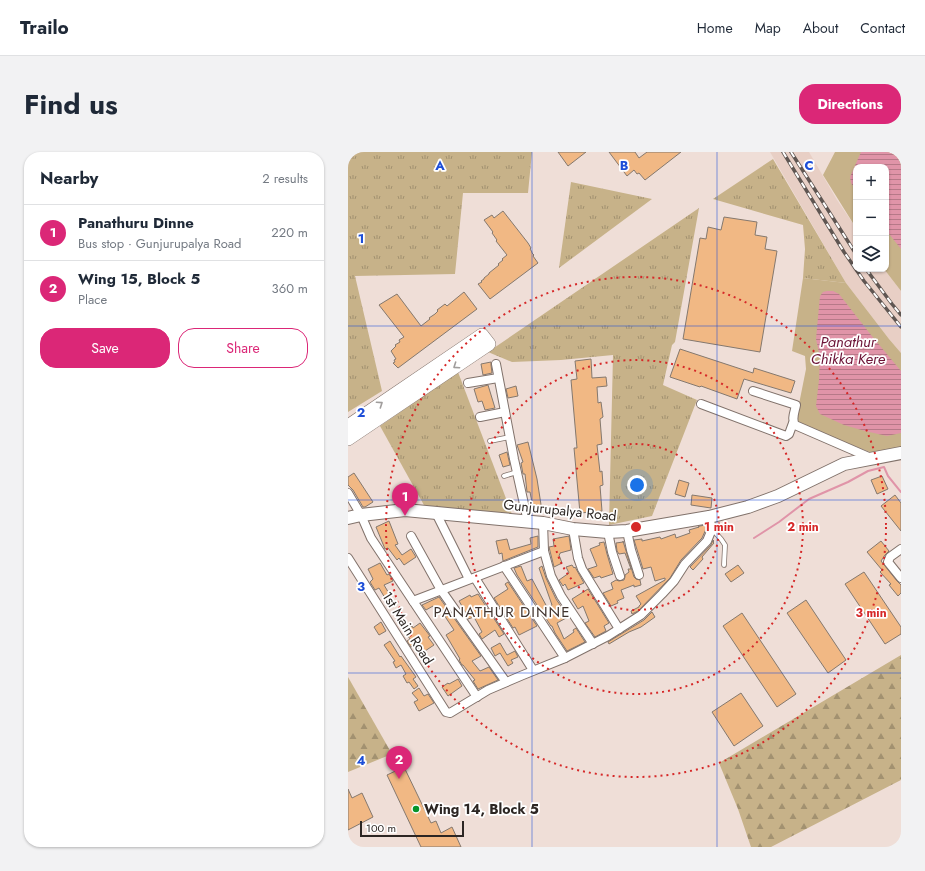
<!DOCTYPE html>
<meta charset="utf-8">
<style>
body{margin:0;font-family:Jost,sans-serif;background:#f2f2f3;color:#1f2937}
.controls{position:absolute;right:12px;top:12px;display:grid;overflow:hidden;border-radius:8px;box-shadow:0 1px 3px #0004}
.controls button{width:36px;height:36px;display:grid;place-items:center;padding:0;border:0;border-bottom:1px solid #e0e1e3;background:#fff;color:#1f2937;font:20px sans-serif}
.scale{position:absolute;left:12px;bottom:10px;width:104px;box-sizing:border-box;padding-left:4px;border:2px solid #2c2623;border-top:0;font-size:11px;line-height:14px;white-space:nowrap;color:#2c2623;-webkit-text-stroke:3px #fff;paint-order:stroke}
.you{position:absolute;left:289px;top:333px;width:14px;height:14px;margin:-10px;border:3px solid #fff;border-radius:50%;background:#1a73e8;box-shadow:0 0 0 6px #1a73e833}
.badge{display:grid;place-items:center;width:26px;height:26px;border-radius:50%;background:#db2777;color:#fff;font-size:13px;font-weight:700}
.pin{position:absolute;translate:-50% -33px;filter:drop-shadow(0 1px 2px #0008)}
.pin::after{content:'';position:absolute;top:21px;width:14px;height:12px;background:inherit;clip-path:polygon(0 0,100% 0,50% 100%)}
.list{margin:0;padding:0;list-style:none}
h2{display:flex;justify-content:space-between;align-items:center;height:52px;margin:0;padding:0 16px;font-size:17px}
h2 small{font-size:13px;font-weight:400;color:#747a83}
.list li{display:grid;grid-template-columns:26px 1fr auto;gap:12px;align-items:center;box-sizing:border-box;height:56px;padding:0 16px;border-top:1px solid #e0e1e3}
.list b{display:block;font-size:15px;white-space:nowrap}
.list p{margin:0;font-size:13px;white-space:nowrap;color:#747a83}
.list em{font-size:13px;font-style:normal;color:#747a83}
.actions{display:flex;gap:8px;padding:12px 16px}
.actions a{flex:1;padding:9px 0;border:1px solid #db2777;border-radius:16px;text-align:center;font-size:14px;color:#db2777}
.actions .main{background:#db2777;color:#fff}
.icon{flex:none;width:22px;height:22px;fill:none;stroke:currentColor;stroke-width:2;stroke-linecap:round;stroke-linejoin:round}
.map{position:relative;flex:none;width:553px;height:695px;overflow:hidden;border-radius:16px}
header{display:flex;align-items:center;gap:24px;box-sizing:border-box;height:56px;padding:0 20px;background:#fff;border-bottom:1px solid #e0e1e3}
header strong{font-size:19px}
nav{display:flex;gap:22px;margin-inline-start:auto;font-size:14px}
.intro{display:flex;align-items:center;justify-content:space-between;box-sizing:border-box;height:96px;padding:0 24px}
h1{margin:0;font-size:28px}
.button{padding:10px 18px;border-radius:16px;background:#db2777;color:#fff;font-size:14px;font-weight:700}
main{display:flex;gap:24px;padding:0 24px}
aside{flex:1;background:#fff;border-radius:16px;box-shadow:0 1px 3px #0004}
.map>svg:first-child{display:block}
.built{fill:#e8cfc5}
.grass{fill:url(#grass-tufts)}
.forest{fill:url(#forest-firs)}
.park{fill:#c7b289}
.water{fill:url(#water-rules)}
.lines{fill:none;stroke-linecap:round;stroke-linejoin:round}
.stream{stroke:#e094a8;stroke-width:2}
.building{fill:#f1b884;stroke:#84786e}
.lane-casing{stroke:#81726b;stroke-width:5.5}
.street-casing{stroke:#81726b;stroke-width:10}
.secondary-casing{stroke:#81726b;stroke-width:14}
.primary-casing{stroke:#81726b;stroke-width:14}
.lane{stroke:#fff;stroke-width:4}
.street{stroke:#fff;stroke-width:8}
.secondary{stroke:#fff;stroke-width:12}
.primary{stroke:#fff;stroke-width:13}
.rail-casing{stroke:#5f5652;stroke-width:3.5}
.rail{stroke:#fff;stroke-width:2;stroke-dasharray:6;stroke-linecap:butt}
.oneway{stroke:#a09d9c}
.grid{fill:none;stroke:#1d4ed8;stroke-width:1;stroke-opacity:0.55}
.ring{fill:none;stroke:#d62828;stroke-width:2;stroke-dasharray:2 4}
.poi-dot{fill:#079429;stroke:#fff;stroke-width:1.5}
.labels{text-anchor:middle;stroke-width:3.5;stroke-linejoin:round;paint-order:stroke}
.street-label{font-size:14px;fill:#2c2623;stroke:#fff}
.poi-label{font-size:14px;font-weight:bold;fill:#2c2623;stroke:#fff;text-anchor:start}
.water-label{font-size:15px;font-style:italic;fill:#6c1336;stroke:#fff}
.neighbourhood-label{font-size:15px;letter-spacing:1px;fill:#40332d;stroke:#fff}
.grid-label{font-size:13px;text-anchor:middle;font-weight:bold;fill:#1d4ed8;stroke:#fff;stroke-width:3.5;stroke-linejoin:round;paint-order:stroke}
.centre{fill:#d62828;stroke:#fff;stroke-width:2}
.ring-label{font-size:12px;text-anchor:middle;font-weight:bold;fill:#d62828;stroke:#fff;stroke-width:3.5;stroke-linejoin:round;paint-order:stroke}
</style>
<header>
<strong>Trailo</strong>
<nav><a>Home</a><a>Map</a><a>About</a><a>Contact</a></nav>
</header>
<div class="intro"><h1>Find us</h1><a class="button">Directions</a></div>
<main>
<aside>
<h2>Nearby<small>2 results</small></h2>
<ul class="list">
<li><span class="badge">1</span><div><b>Panathuru Dinne</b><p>Bus stop · Gunjurupalya Road</p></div><em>220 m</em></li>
<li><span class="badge">2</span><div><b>Wing 15, Block 5</b><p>Place</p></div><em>360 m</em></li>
</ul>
<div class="actions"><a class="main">Save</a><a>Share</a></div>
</aside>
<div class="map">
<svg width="553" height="695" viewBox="0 0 553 695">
<defs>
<pattern id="grass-tufts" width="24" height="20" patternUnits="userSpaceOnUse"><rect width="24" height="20" fill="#c7b289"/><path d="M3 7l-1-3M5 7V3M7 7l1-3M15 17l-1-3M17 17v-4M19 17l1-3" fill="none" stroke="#a29170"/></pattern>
<pattern id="forest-firs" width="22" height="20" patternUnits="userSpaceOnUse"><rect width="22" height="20" fill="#c7b289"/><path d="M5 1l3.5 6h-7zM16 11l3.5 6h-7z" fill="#a29170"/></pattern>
<pattern id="water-rules" width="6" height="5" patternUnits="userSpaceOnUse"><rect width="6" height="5" fill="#e094a8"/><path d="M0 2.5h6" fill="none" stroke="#b67988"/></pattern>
</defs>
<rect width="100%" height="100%" fill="#efded7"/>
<path class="built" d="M422,0H461L489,48L508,76V117H536L553,139V201L541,187L498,131Z"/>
<g class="grass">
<path d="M0,0H184L180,41H115L107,122L7,124L34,239L0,260Z"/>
<path d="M425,7L498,131L455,126L457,97L455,73L365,47Z"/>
<path d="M223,30L304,47L211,116Z"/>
<path d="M351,56L327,190L324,193L315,233L349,248L304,364L261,373L265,203L213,208L164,210L140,200Z"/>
<path d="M110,220L165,365L77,355L32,274Z"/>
</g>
<g class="forest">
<path d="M553,503V628L423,695H403L390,657L371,611Z"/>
<path d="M0,525L44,602L0,620Z"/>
</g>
<g class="park">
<path d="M487,0H553V139L536,117H538V15H508V76L475,23Z"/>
<path d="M455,126L498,131L541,187L553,201V297L524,301L452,272L448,267L458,217L457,204L444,199Z"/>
</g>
<g class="water">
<path d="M513,0H553V97L538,78V15H508V38L503,31L502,25Z"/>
<path d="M479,139H485L491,142L523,183L553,219V281L539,284L517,279L496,273L472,262L468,254L471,228L472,205L468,187L472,144L475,140Z"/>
</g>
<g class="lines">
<path class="stream" d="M406,386L431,370L461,347L500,330L520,319L536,315L540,324L553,340"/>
</g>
<g class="building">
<path d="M210,0H238L220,14Z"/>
<path d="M261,0H287L291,6L299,0H333L297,28L291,21L289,22L286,18L279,24Z"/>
<path d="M155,59L180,91L183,96L182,97L184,100V101L186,103L185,104L190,111L142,147L130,132L134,130L133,129L136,127V126L141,122V121L151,113L150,112L155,108L154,107L159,103L148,89L149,88L144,81L145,80L136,68L144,63L146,66Z"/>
<path d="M376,65L409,70L407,83L419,85L417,97L429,99L412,200L335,187L352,86L358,87L360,75L373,78Z"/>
<path d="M116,140L129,157L50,216L45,211L47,210L46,208L48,207L43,199L48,194L47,193L52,190L51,188L56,185L31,153L49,142L73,174L82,167L81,166L87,162L90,159L89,158L97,152L99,154Z"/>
<path d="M332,197L405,221L406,216L447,229L443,241L396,227L389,247L353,234L352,235L322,225Z"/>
<path d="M243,207L244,226L258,225L259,234L249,235L250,251L253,250L255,265L252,267L254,292L249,293L252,320L254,319L255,333L252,334L254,359L232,361L226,296H229L223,228L229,227L227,209Z"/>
<path d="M143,210V213L144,221L135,223L133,212Z"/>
<path d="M140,233L147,256L137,258L134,249L130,250L126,237Z"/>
<path d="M168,234L170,244L160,246L158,237Z"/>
<path d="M180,290L189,327L194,359L186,361L182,340H179L177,322H175L173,311L175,310L169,293Z"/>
<path d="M159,300L162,313L155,315L151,303Z"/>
<path d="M6,321L25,350L17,355H15L5,338L0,333V325Z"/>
<path d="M534,324L540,337L529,342L523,328Z"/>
<path d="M331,328L341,331L337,345L327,342Z"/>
<path d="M344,343L364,346L363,356L343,353Z"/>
<path d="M547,343L553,351V379L533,354Z"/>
<path d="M41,369L50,392L47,393L54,403L63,397L68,405L56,413L51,406L49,408L40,396L37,397L28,375Z"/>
<path d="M357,373L358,377L354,386L333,408L322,426L290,459L284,462L283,459L291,455V454L293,452L288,444L317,428V426L307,429L303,415L295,417L286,388L294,387V389L312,385L313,387L327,382L328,386L342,381L341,378L351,375H350L352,374Z"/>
<path d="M190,384V395L155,409L154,401L151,402L148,389L159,387L162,398L183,392L182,386Z"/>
<path d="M221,384L223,398L212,401V402L211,403L214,411L206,415L201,395L206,394L205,387Z"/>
<path d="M365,388L366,389L365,390L366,391L354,405L355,407L345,418L342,415L363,393Z"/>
<path d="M275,389L286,425L288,427L292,428L293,433L286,435V433L273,438L276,446L269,449L270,451L263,454L255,441L265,437L263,431L268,428L271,429L276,428L277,425V423L281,420L280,417H283L277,401L271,402L269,399L268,391L275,390Z"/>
<path d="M533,389L541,399L537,403L533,409L549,429L553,433V441L550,444L541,433L543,432L532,420L534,418L519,400Z"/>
<path d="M256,390L259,402L265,422L253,426L252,424L246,426L240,417L249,414L242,397L252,393L251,391Z"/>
<path d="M32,411L39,423L41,422L45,429L36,433L42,443L37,446L31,436L27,438L22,430L25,427L20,417Z"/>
<path d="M224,413L226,416L227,415L236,431L220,438L217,432L215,434L211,428L221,421L218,415Z"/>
<path d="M390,413L396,421L383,430L377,422Z"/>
<path d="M173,414L179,429L184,427L199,455L204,453L191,416L194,414L198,426L208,447L220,465L209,471L216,487L226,480L225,478L228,476L237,490L219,499L207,481L204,474H203L169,423L166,416Z"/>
<path d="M516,420L553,475V482L537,492L497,432Z"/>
<path d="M160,430L189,474L171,483L167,475L165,476L146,446L160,437L157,432Z"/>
<path d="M240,437L261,471L256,474L258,479L247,485L237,471L241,469L235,454L230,457L224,447Z"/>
<path d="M130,442L156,482L151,485L147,478L134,487L131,482L134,480L126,465L120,467L117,462L118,461L111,449L122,443L123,445Z"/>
<path d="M91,445L133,504L124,509L132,519L141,515L150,528L130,537L125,529L127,528L115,513H114L111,508L112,507L98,483L106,478L98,466L94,457L88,460L85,454L78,458L74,453Z"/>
<path d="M458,448L498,508L480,521L439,461Z"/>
<path d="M304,460L307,465L293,475L281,480L261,492L260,490L296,468Z"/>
<path d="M394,461L448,542L429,555L375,474Z"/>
<path d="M33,470L38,479L31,483L26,475Z"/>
<path d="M72,471L82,484L80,485L86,493L74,501L68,492L63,495L59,489L62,487L57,479L64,474L65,476Z"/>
<path d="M42,489L52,505L53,504L68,525L65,527L70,534L66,537L61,530L59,531L55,524L58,522L53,513L48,516L45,510L47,509L36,493Z"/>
<path d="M152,491L159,503L167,499L170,505L163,508L165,511L160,514L152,501L147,504L143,496Z"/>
<path d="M110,527L114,534L100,544L94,535L100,531L101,532Z"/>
<path d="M71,536L76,544L80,542L86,551L71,559L66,550L70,548L64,541Z"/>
<path d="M393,541L415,574L386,594L364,560Z"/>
<path d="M56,615L83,671L88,669L93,681L104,675L113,695H73L39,623Z"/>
<path d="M0,637L4,646L14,641L25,665L0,678Z"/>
</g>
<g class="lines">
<defs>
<g id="lane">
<path d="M142,289L162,285"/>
<path d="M156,324L169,320"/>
<path d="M364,377L373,387L377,393L376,413"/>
</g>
<g id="street">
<path d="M148,212L166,307L180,370"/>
<path d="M120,231L150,226"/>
<path d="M405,239L448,253C447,259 443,267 447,273L523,306"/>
<path d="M353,252L438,284L441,282L445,271"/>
<path d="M132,265L157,260"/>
<path d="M0,341L13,363L23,386L129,545"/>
<path d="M88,361L121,427"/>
<path d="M195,371L196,399L203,424L213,444L245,492"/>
<path d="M225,377L230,406L234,417L271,477"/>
<path d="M279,379L283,398L291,423"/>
<path d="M260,380L264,400L272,424"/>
<path d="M63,384L93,438L158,530"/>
<path d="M553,397L542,405L540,410L553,426"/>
<path d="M0,406L98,560L102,561L140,538L175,523L217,506L260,484L293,463L314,442L326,429L337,412L359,389L364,377L361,365"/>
<path d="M156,414L217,506"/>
<path d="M127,426L185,518"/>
<path d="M65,449L196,399"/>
</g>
<path id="secondary" d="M0,366L13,363L57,358L195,371L225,377L260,380L279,379L361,365L400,355L430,344L496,312L553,301"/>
<path id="primary" d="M0,274L134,183L141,192L0,287"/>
</defs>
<use href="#lane" class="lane-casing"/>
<use href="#street" class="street-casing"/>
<use href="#secondary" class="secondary-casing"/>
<use href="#primary" class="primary-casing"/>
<use href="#lane" class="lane"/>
<use href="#street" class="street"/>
<use href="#secondary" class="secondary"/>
<use href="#primary" class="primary"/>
<defs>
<g id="rail">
<path d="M435,0L496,100L516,129L553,175"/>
<path d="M443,0L508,102"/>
<path d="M518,117L544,152L553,163"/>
</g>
</defs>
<use href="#rail" class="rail-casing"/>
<use href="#rail" class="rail"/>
</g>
<defs><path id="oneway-chevron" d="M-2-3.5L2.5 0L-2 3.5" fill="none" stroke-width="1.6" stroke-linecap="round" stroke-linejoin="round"/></defs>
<g class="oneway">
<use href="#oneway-chevron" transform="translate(108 214) rotate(146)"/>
<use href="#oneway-chevron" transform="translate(32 252) rotate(-34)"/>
</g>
<path class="grid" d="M184,0V695M369,0V695M0,174H553M0,348H553M0,521H553"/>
<g class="ring">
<circle cx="288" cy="375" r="83"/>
<circle cx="288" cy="375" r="167"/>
<circle cx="288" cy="375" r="250"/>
</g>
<circle class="poi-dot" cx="68" cy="657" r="4"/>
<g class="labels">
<g class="street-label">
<text transform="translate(212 358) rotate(6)" y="5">Gunjurupalya Road</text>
<text transform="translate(60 476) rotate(58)" y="5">1st Main Road</text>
</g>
<g class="poi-label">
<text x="76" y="662">Wing 14, Block 5</text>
</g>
<g class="water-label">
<text x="500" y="195">Panathur<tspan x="500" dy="17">Chikka Kere</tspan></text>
</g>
<g class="neighbourhood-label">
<text x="154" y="465">PANATHUR DINNE</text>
</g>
</g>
<g class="grid-label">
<text x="92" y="18">A</text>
<text x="276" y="18">B</text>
<text x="461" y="18">C</text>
<text x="13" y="91">1</text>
<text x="13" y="265">2</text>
<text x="13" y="439">3</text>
<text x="13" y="613">4</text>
</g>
<circle cx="288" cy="375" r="6" class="centre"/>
<g class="ring-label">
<text x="371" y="379">1 min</text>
<text x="455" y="379">2 min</text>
<text x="523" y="465">3 min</text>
</g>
</svg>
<div class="controls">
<button>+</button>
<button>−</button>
<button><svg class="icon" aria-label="layers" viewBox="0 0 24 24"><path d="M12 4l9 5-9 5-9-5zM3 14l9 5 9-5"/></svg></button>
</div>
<div class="scale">100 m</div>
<div class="you"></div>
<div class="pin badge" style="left:57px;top:364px">1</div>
<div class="pin badge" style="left:51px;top:627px">2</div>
</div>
</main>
